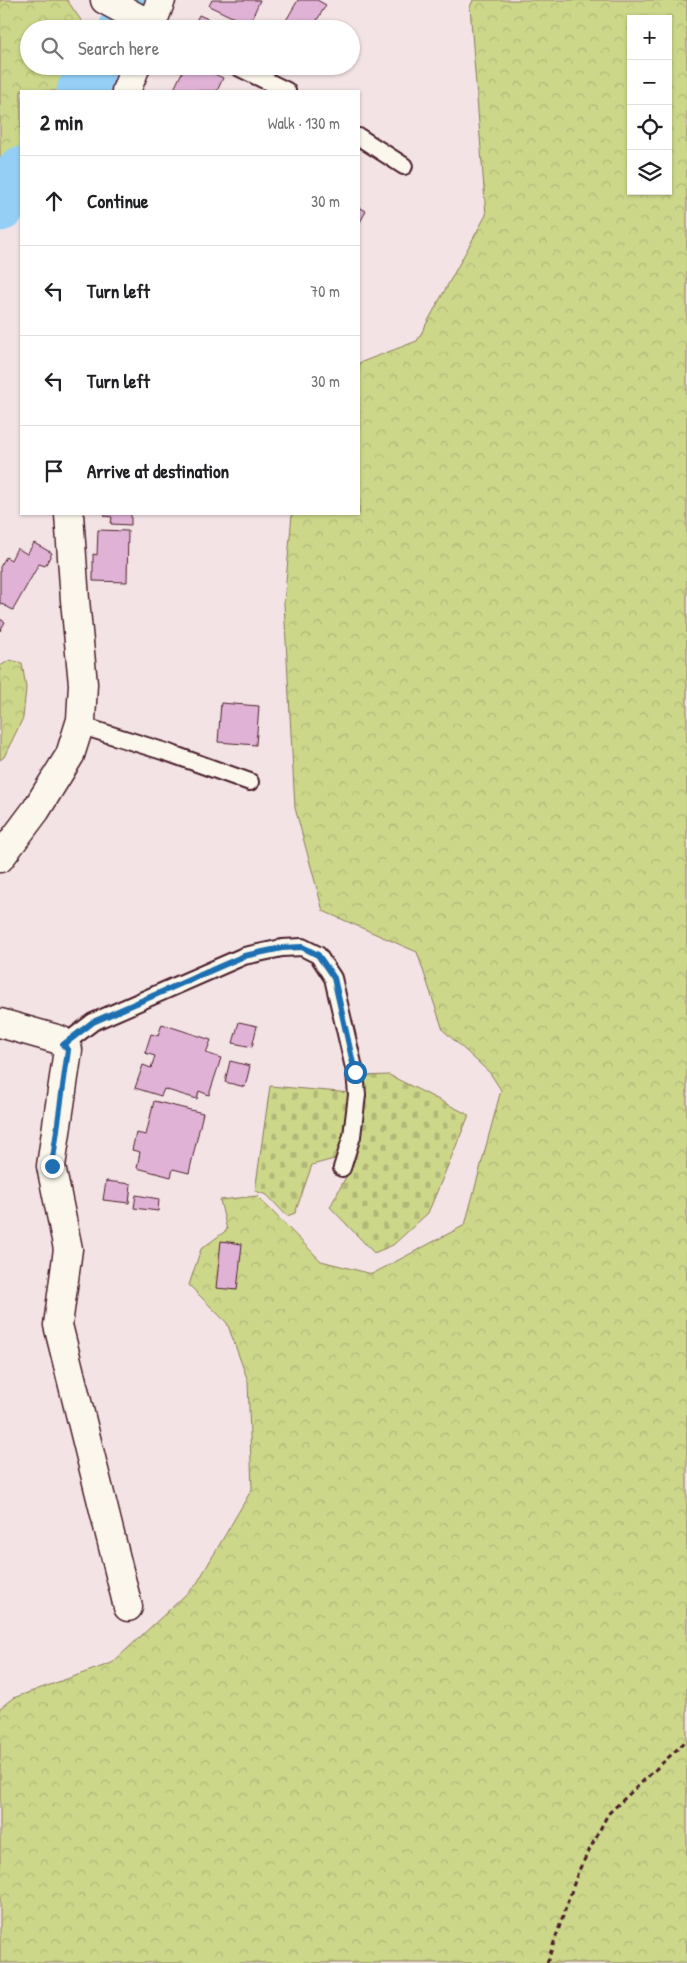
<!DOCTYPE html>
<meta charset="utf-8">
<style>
body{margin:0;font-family:"Patrick Hand",sans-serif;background:#f6f6f6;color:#202124}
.controls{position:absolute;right:15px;top:15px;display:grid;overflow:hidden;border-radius:0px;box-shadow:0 1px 4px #0004}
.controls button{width:45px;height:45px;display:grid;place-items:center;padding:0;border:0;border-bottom:1px solid #e0e0e0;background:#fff;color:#202124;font:25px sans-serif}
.stop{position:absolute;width:15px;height:15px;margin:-11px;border:4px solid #1f6fb2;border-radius:50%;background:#fff}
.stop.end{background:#1f6fb2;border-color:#fff;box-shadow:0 1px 5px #0008}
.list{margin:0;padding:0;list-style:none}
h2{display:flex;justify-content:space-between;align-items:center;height:65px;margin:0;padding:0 20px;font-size:21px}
h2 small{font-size:16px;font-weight:400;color:#757577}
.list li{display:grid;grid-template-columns:32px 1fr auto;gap:15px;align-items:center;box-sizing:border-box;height:90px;padding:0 20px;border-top:1px solid #e0e0e0}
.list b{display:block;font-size:19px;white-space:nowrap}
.list em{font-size:16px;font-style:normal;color:#757577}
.icon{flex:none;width:28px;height:28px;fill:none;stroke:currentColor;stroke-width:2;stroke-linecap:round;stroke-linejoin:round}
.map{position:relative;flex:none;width:687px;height:1963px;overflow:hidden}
.search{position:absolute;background:#fff;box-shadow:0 1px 4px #0004;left:20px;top:20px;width:340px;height:55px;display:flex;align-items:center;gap:12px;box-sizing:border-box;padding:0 18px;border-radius:28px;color:#757577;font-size:19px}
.panel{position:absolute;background:#fff;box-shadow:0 1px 4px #0004;left:20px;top:90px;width:340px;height:425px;border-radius:0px}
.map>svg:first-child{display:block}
.forest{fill:url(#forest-crowns);stroke:#8b7b5a;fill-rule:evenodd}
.cemetery{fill:url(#cemetery-stones);stroke:#8b7b5a}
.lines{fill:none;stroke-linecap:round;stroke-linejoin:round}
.river{stroke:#95cff5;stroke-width:51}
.building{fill:#e0b3d6;stroke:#4a1f2b}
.lane-casing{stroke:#4a1f2b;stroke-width:20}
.street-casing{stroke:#4a1f2b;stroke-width:31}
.path{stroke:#4a1f2b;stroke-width:3;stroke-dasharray:5 4;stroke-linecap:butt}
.lane{stroke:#fbf7ec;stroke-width:16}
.street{stroke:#fbf7ec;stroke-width:28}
.route{stroke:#1f6fb2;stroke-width:6}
</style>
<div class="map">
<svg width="687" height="1963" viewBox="0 0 687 1963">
<defs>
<pattern id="forest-crowns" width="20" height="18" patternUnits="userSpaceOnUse" patternTransform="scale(1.25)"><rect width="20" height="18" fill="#ccd78a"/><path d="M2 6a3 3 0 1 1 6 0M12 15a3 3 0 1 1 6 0" fill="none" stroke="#b1b877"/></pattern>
<pattern id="cemetery-stones" width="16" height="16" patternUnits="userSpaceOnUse" patternTransform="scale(1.25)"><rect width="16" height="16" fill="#ccd78a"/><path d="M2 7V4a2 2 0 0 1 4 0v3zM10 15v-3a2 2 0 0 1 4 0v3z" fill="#b1b877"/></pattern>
</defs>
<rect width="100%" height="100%" fill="#f3e3e5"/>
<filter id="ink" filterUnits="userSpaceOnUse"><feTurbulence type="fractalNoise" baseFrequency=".02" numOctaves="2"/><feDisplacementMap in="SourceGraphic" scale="10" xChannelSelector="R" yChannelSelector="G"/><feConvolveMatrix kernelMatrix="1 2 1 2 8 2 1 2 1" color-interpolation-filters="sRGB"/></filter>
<g filter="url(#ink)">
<g class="forest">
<path d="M0,0H67L87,29H29V66H82L62,91H21V145L0,177Z"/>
<path d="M473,0H687V1963H0V1708L13,1698L112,1663L196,1585L252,1489L248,1381L227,1323L189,1285L201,1249L227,1230L220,1200L257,1196L321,1261L372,1274L465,1225L501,1090L490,1073L443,1030L417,952L323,911L295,808L284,603L292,514H359V363L417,341L486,215L470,7ZM631,19H668V191H631Z"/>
<path d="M10,660L22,663L26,688L23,718L4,757L0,760V666Z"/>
</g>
<g class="cemetery">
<path d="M389,1075L469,1115L428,1213L393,1245L374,1253L330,1207L349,1171L356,1154L362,1076Z"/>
<path d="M270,1086L351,1093L349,1117L338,1155L334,1159L312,1165L295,1213L287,1216L267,1195L255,1191Z"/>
</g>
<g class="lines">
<g class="river">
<path d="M124,29L140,0"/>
<path d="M82,91L100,66"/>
<path d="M0,206L21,172"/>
</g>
</g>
<g class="building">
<path d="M212,0H260L249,25L209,6Z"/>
<path d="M298,0H317L326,5L317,20L325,25L323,29H281Z"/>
<path d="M199,15L215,22L212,29L193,27Z"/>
<path d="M185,66H198L223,78L217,91H173Z"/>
<path d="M359,207L366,211L359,224Z"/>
<path d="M105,514H131V525L111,524L112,517L104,516Z"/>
<path d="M98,530L128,531L127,582L93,581V554L97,555Z"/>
<path d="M34,543L52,553L45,566L39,564L13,610L0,603V567L6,557L11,560L17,548L27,554Z"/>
<path d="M0,619L5,622L0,631Z"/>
<path d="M221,703L259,706L256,745L218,742Z"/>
<path d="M239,1022L257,1026L252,1047L233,1043Z"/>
<path d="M162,1024L211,1040L206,1053L221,1058L209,1095L199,1091L197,1099L164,1089L161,1096L135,1088L143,1065L151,1068L155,1056L145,1053L151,1034L158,1036Z"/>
<path d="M230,1061L250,1066L245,1087L225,1082Z"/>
<path d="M154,1101L203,1113L189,1173L173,1169L171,1177L137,1168L140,1152L132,1150L136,1133L146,1135Z"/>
<path d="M106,1181L131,1184L129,1203L103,1200Z"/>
<path d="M136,1195L159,1199L158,1211L134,1208Z"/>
<path d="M221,1241L242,1244L237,1290L216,1288Z"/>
</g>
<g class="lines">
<defs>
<g id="lane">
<path d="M236,66L287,91"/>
<path d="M359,137L404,166"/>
<path d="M79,725L169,753L250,782"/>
<path d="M63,1045L93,1022L244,956L282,948L302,947L318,955L333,978L355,1072L357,1095L352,1136L342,1168"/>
</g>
<g id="street">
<path d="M105,0L151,25"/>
<path d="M150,29L161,0"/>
<path d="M126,91L136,66"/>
<path d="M0,858L36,810L70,755L81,720L83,684L75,600L69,514"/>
<path d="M0,1023L60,1040L68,1050L51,1166L68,1249L58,1325L128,1607"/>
</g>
</defs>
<use href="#lane" class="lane-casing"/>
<use href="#street" class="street-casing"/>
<path class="path" d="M547,1963L578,1872L608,1814L687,1740"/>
<use href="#lane" class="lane"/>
<use href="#street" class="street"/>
</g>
</g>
<g class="lines" filter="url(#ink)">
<path class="route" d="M52,1166L68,1050L63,1045L93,1022L244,956L282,948L302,947L318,955L334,978L355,1072"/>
</g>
</svg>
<div class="controls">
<button>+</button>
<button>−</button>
<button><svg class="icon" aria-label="locate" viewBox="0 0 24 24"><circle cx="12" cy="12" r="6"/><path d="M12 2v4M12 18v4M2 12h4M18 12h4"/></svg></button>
<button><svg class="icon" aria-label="layers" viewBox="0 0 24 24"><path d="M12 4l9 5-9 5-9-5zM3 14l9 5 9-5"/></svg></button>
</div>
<div class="stop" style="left:355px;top:1072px"></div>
<div class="stop end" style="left:52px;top:1166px"></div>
<div class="search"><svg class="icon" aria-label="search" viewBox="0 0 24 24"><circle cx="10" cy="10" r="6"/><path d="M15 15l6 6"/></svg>Search here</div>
<section class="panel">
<h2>2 min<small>Walk · 130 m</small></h2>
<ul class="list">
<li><svg class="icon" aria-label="ahead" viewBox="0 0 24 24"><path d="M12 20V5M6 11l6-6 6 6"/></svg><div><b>Continue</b></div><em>30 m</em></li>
<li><svg class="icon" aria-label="left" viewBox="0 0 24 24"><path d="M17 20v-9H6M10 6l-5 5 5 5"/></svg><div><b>Turn left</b></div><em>70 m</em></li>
<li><svg class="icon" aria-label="left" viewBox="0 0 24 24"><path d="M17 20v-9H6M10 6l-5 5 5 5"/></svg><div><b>Turn left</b></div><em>30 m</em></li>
<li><svg class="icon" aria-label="arrive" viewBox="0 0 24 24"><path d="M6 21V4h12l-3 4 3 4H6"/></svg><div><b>Arrive at destination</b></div></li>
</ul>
</section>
</div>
